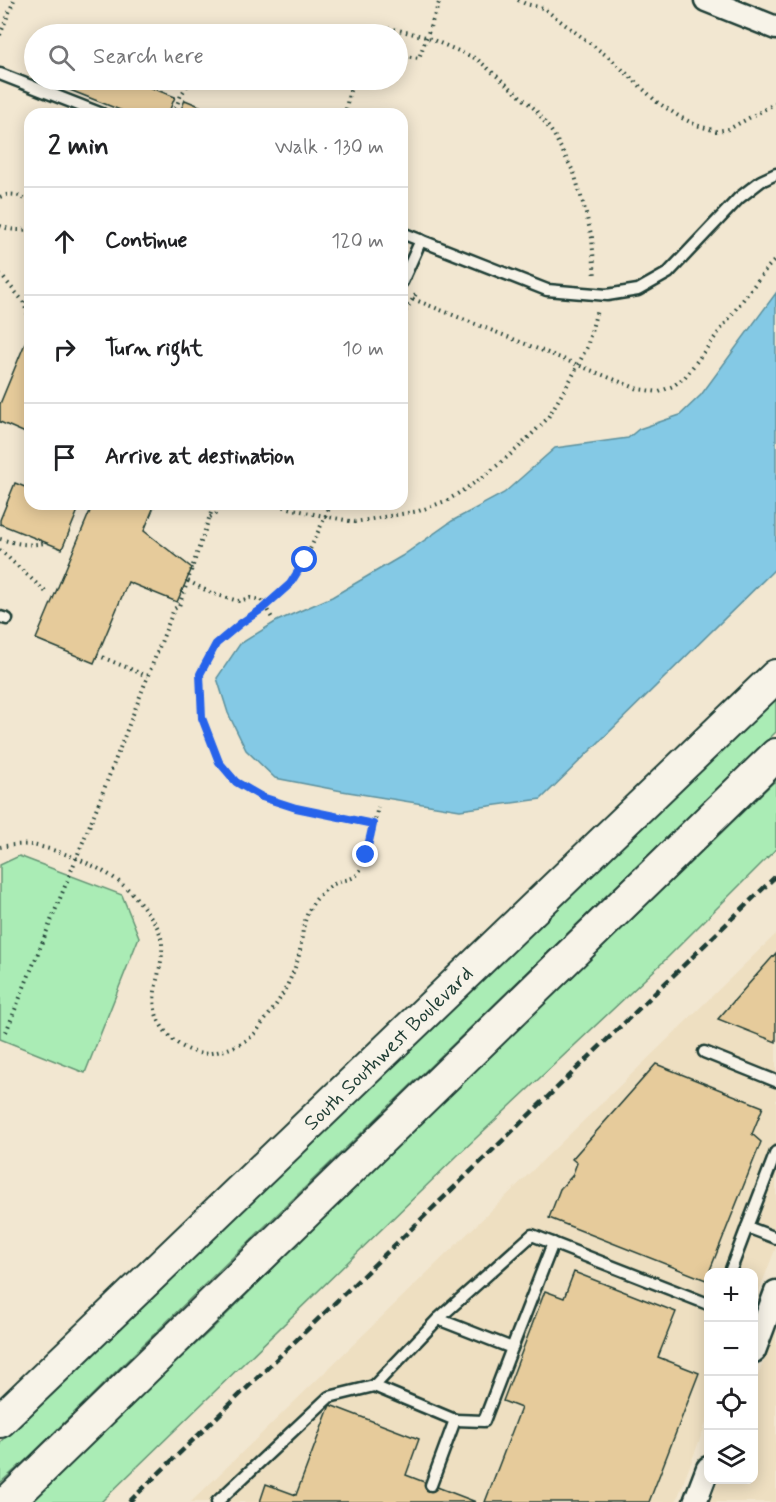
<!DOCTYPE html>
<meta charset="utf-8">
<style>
body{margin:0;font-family:Mynerve,sans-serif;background:#f6f6f6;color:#202124}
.controls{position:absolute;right:18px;bottom:18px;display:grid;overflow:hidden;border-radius:12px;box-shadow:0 3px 15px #0003}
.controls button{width:54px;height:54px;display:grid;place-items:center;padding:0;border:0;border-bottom:2px solid #e0e0e0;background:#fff;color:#202124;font:30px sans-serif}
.stop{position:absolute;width:18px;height:18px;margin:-14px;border:4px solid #2563eb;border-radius:50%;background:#fff}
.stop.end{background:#2563eb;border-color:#fff;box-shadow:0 2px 6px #0008}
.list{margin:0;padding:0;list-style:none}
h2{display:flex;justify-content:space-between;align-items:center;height:78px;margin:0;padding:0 24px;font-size:26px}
h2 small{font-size:20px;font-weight:400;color:#757577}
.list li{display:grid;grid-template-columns:39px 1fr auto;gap:18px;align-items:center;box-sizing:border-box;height:108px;padding:0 24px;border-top:2px solid #e0e0e0}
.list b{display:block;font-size:22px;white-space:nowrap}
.list em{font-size:20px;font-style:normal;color:#757577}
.icon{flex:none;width:33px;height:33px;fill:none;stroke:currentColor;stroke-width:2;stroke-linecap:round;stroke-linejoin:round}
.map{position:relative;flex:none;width:776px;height:1502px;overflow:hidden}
.search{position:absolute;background:#fff;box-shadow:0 3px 15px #0003;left:24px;top:24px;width:384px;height:66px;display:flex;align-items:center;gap:15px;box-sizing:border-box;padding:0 21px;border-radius:33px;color:#757577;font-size:22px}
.panel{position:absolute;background:#fff;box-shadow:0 3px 15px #0003;left:24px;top:108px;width:384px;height:402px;border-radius:18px}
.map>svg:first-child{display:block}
.built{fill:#eedfc1}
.green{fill:#aaecb5;stroke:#649474;stroke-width:1.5}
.water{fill:#84c9e5;stroke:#5c919e;stroke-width:1.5}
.building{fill:#e6cb9b;stroke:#1f3d34;stroke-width:1.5}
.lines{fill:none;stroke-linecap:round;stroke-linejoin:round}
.lane-casing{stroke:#1f3d34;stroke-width:15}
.street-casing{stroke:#1f3d34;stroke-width:27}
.secondary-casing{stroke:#1f3d34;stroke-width:36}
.path{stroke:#1f3d34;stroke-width:4;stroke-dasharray:1.5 4.5;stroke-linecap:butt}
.lane{stroke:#f7f3e8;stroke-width:10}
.street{stroke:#f7f3e8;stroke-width:22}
.secondary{stroke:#f7f3e8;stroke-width:32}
.rail{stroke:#1f3d34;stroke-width:4.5;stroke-dasharray:9 4.5;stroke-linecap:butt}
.route{stroke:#2563eb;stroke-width:8}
.labels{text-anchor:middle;stroke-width:4.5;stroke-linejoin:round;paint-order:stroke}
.street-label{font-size:21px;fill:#1f3d34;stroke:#f7f3e8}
</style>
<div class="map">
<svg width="776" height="1502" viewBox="0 0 776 1502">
<rect width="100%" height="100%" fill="#f2e7d1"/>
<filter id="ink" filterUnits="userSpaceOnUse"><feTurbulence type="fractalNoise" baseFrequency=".0167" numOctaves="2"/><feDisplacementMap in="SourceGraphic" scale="12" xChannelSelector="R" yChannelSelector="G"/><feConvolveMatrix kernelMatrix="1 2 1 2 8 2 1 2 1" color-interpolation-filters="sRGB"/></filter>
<g filter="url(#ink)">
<g class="built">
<path d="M776,934V1247L754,1304V1272H708V1418L676,1502H191Z"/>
<path d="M776,1329V1502H709L717,1480H754V1386Z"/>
</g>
<g class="green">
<path d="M776,691V732L202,1287L27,1459L0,1483V1443Z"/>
<path d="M776,780V849L662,963L458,1155L101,1502H24L209,1332L380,1162Z"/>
<path d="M19,856L122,895L139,937L85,1073L0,1039V865Z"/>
</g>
<path class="water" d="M776,293V568L541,799L460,810L342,791L275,778L246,750L228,713L217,678L240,644L277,621L332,597L402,556L452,521L504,493L555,448L628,438L639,429L680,415L701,395Z"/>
<g class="building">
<path d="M74,80H131L175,97L168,114H130L70,90Z"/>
<path d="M185,100L219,114H179Z"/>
<path d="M28,336L30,337V435L0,422V404Z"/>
<path d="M15,483L30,489V504H68L79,508L62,549L0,524V520Z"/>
<path d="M93,504H155L144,531L192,568L177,602L128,582L94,663L36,639Z"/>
<path d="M776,953V1042L718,1019Z"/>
<path d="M656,1064L763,1107L752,1134L761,1142L706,1280L549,1218L560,1189L572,1176L577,1163L572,1159Z"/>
<path d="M574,1272L676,1312L658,1357L699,1373L649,1502H485L521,1408L503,1401L545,1291L564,1298Z"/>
<path d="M330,1405L419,1439L406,1475L476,1502H260L266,1484L296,1495Z"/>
</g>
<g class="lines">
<defs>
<g id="lane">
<path d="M0,74L102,114"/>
<path d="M402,233L547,290L607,295L638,290L668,273L739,198L761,181L776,174"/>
<path d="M402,282L421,240"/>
<path d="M0,617L7,619"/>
<path d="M704,1052L776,1081"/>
<path d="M747,1227L776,1152"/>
<path d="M730,1272L747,1227L776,1238"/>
<path d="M438,1319L512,1348L484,1421L455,1420"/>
<path d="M512,1348L553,1243"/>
<path d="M374,1386L438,1319L532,1235L708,1304"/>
<path d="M217,1502L329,1397L374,1386L455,1420L431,1485"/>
</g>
<g id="street">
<path d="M706,0L776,28"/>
<path d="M754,1351L776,1292"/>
<path d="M695,1502L708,1468"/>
</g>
<g id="secondary">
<path d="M0,1421L776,676"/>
<path d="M8,1502L776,755"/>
</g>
</defs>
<use href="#lane" class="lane-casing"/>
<use href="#street" class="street-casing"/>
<use href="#secondary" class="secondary-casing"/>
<g class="path">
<path d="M518,0L526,4L543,8L611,59L657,102L680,117L696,125L716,131L729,129L776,103"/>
<path d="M281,34L305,29L340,26L394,29L426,37L477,59L536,110L554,135L574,173L585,210L592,238L595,278"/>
<path d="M0,35L14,0"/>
<path d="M398,55L419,58L440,0"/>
<path d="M173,114L181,95L191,80"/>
<path d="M344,114H345L349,93L355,80"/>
<path d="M0,197C12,192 20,195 30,203"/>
<path d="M0,226C11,230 19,231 30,229"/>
<path d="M0,274L23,301L30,320"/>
<path d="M413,299L638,389L659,392L673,386L685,377L767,268L776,259"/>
<path d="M402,316L416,294"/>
<path d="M272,504L314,514L355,522L419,511L448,500L482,478L517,449L547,419L572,377L587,347L597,310"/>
<path d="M331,504L305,560L290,584L262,609L241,623L216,644L200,674L202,718L219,762L236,781L262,797L296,808L373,824"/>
<path d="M210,517L216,514L223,504"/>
<path d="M0,539C19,544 26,546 45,543"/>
<path d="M0,550L48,594"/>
<path d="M188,581L211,593L238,601L250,598L261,600L272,618"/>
<path d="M97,655L147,676"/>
<path d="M0,847C10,845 22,844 32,845C60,850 101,866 123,885C131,891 138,900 144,908C153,919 161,930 162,944C164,970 147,994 158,1019C166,1037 180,1048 198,1053C206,1055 217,1052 225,1050C234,1047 246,1042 253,1035C256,1033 259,1028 261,1025C277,1006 289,985 297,962C302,948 301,932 306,918C310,903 325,887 339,882C346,879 354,880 359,872C367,860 374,823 378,807"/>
<path d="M6,1032L97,807L174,609L179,606L214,504"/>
</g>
<use href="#lane" class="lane"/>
<use href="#street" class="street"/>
<use href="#secondary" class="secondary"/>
<path class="rail" d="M129,1502L776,876"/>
</g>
</g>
<g class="lines" filter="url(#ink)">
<path class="route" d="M305,560L290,584L262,609L241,623L216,644L200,674L202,718L219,762L236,782L262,797L296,808L373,824L366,855"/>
</g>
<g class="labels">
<g class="street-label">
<text transform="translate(388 1048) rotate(-44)" y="7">South Southwest Boulevard</text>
</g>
</g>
</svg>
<div class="controls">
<button>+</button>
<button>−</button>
<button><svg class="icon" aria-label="locate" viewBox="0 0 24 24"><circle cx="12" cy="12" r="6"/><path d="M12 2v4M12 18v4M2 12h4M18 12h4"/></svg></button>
<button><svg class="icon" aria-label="layers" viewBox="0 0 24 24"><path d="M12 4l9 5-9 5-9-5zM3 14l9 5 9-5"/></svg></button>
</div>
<div class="stop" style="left:305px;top:560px"></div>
<div class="stop end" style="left:366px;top:855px"></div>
<div class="search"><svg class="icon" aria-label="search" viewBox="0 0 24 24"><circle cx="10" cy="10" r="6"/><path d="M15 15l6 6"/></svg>Search here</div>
<section class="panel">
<h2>2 min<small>Walk · 130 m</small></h2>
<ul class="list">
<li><svg class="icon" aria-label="ahead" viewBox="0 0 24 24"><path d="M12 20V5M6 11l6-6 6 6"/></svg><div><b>Continue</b></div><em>120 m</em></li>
<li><svg class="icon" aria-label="right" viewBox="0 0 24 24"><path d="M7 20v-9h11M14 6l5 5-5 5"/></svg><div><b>Turn right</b></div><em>10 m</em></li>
<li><svg class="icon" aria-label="arrive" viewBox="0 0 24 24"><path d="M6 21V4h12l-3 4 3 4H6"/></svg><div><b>Arrive at destination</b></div></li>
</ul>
</section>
</div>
